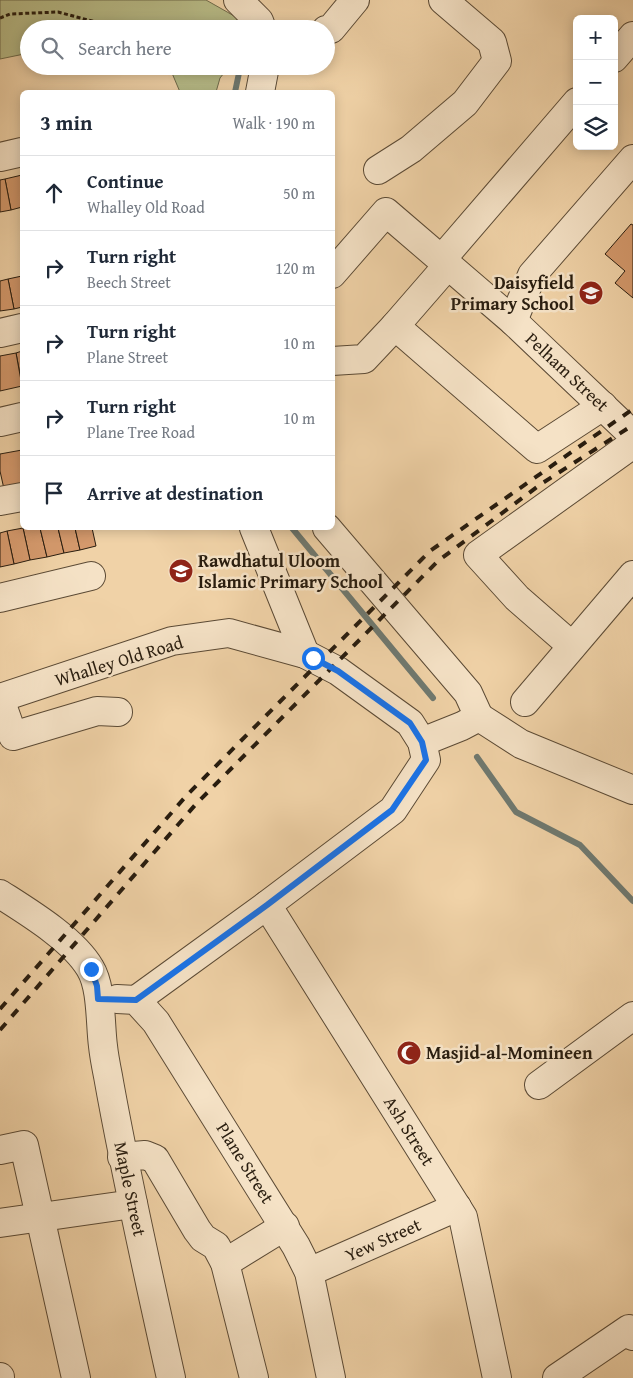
<!DOCTYPE html>
<meta charset="utf-8">
<style>
body{margin:0;font-family:"Gentium Book Plus",serif;background:#f6f6f7;color:#1f2937}
.controls{position:absolute;right:15px;top:15px;display:grid;overflow:hidden;border-radius:8px;box-shadow:0 2px 12px #0003}
.controls button{width:45px;height:45px;display:grid;place-items:center;padding:0;border:0;border-bottom:1px solid #e0e1e3;background:#fff;color:#1f2937;font:25px sans-serif}
.stop{position:absolute;width:15px;height:15px;margin:-11px;border:4px solid #1a73e8;border-radius:50%;background:#fff}
.stop.end{background:#1a73e8;border-color:#fff;box-shadow:0 1px 5px #0008}
.list{margin:0;padding:0;list-style:none}
h2{display:flex;justify-content:space-between;align-items:center;height:65px;margin:0;padding:0 20px;font-size:21px}
h2 small{font-size:16px;font-weight:400;color:#747a83}
.list li{display:grid;grid-template-columns:32px 1fr auto;gap:15px;align-items:center;box-sizing:border-box;height:75px;padding:0 20px;border-top:1px solid #e0e1e3}
.list b{display:block;font-size:19px;white-space:nowrap}
.list p{margin:0;font-size:16px;white-space:nowrap;color:#747a83}
.list em{font-size:16px;font-style:normal;color:#747a83}
.icon{flex:none;width:28px;height:28px;fill:none;stroke:currentColor;stroke-width:2;stroke-linecap:round;stroke-linejoin:round}
.map{position:relative;flex:none;width:633px;height:1378px;overflow:hidden}
.search{position:absolute;background:#fff;box-shadow:0 2px 12px #0003;left:20px;top:20px;width:315px;height:55px;display:flex;align-items:center;gap:12px;box-sizing:border-box;padding:0 18px;border-radius:28px;color:#747a83;font-size:19px}
.panel{position:absolute;background:#fff;box-shadow:0 2px 12px #0003;left:20px;top:90px;width:315px;height:440px;border-radius:8px}
.map>svg:first-child{display:block}
.green{fill:#b8bc88;stroke:#706c4c}
.lines{fill:none;stroke-linecap:round;stroke-linejoin:round}
.stream{stroke:#6f7970;stroke-width:6}
.building{fill:#d4996c;stroke:#291d0f}
.minor-casing{stroke:#5b4a35;stroke-width:30}
.path{stroke:#291d0f;stroke-width:3;stroke-dasharray:4 2.5;stroke-linecap:butt}
.minor{stroke:#f5e2c6;stroke-width:28}
.rail{stroke:#291d0f;stroke-width:4;stroke-dasharray:9 9;stroke-linecap:butt}
.route{stroke:#1a73e8;stroke-width:6}
.labels{text-anchor:middle;stroke-width:5;stroke-linejoin:round;paint-order:stroke}
.poi-label{font-size:18px;font-weight:bold;fill:#291d0f;stroke:#f5e2c6;text-anchor:start}
.street-label{font-size:18px;fill:#291d0f;stroke:#f5e2c6}
</style>
<div class="map">
<svg width="633" height="1378" viewBox="0 0 633 1378">
<rect width="100%" height="100%" fill="#f0d2a7"/>
<filter id="stains"><feTurbulence type="fractalNoise" baseFrequency=".004" numOctaves="4"/><feColorMatrix values="0 0 0 0 .2 0 0 0 0 .09 0 0 0 0 .02 0 0 0 .5 -.17"/></filter>
<radialGradient id="worn" r=".72"><stop offset=".6" stop-color="#630" stop-opacity="0"/><stop offset="1" stop-color="#630" stop-opacity=".3"/></radialGradient>
<g class="green">
<path d="M0,0H206L236,17L241,29H29V53L0,59Z"/>
<path d="M169,66H253L251,74L228,68L220,78L216,92H180Z"/>
</g>
<g class="lines">
<g class="stream">
<path d="M235,92L239,73"/>
<path d="M292,528L433,698"/>
<path d="M477,757L516,812L580,845L633,901"/>
</g>
</g>
<g class="building">
<path d="M22,175V207L11,210L5,179Z"/>
<path d="M5,179L11,210L0,212V180Z"/>
<path d="M631,224L633,225V298L615,283L625,271L605,254Z"/>
<path d="M22,276V307L14,309L8,279Z"/>
<path d="M8,279L14,309L0,311V281Z"/>
<path d="M22,351V384L16,353Z"/>
<path d="M16,353L22,386L0,391V356Z"/>
<path d="M22,450V485L4,489L0,471V454Z"/>
<path d="M23,528H40L47,557L30,560Z"/>
<path d="M23,528L30,560L14,564L7,531Z"/>
<path d="M40,528H58L64,553L47,557Z"/>
<path d="M58,528H75L80,550L64,553Z"/>
<path d="M75,528H92L96,546L80,550Z"/>
<path d="M7,531L14,564L0,567V533Z"/>
</g>
<g class="lines">
<defs>
<g id="minor">
<path d="M238,0L259,21L262,29"/>
<path d="M326,30L331,29L355,0"/>
<path d="M614,58L633,36"/>
<path d="M260,92L265,66"/>
<path d="M0,157L22,152"/>
<path d="M378,170L411,149L465,103L497,61L492,42L443,0"/>
<path d="M441,260L577,102"/>
<path d="M332,274L386,212L513,321L633,435"/>
<path d="M513,321L532,275L633,159"/>
<path d="M395,326L448,265"/>
<path d="M0,333L22,328"/>
<path d="M332,361L364,359L395,326L537,449L603,406"/>
<path d="M0,422L22,417"/>
<path d="M0,501L22,497"/>
<path d="M254,528L305,654"/>
<path d="M327,528L468,693L479,717"/>
<path d="M0,598L91,576"/>
<path d="M572,646L517,598L478,555L633,444"/>
<path d="M0,698L172,641L229,633L305,654L338,671L410,723L422,742L426,760L393,810L267,905L136,1000"/>
<path d="M0,699L13,736L97,711L118,712"/>
<path d="M525,702L633,575"/>
<path d="M479,717L521,744L633,790"/>
<path d="M422,742L462,726L479,717"/>
<path d="M0,894C28,912 73,939 90,968C102,987 100,1024 103,1046C104,1056 106,1066 108,1076C126,1178 149,1278 171,1378"/>
<path d="M267,905L463,1217L497,1378"/>
<path d="M117,999L136,1000L156,1022L296,1246L309,1272L331,1378"/>
<path d="M539,1085L633,1016"/>
<path d="M0,1150L24,1145L76,1378"/>
<path d="M122,1157L145,1155L155,1159L197,1230L203,1238L216,1246L225,1263L254,1378"/>
<path d="M0,1223L133,1204"/>
<path d="M225,1263L285,1226"/>
<path d="M309,1272L457,1207"/>
<path d="M0,1377V1378"/>
<path d="M557,1378L629,1329L633,1336"/>
</g>
</defs>
<use href="#minor" class="minor-casing"/>
<path class="path" d="M0,18L10,14L58,12L122,29"/>
<use href="#minor" class="minor"/>
<g class="rail">
<path d="M0,1009L187,795L430,551L633,409"/>
<path d="M0,1030L196,804L438,561L541,484L633,425"/>
</g>
</g>
<g class="lines">
<path class="route" d="M91,969L97,986L98,999L136,1000L267,905L392,810L426,760L422,742L410,723L338,671L313,658"/>
</g>
<defs>
<symbol id="school-disc" viewBox="-11 -11 22 22"><circle r="9.5" fill="#8f2418" stroke="#f5e2c6"/><path d="M0-5L7-2L0 1L-7-2ZM-4 1L0 2.5L4 1V4Q0 6-4 4Z" fill="#fff"/></symbol>
<symbol id="mosque-disc" viewBox="-11 -11 22 22"><circle r="9.5" fill="#8f2418" stroke="#f5e2c6"/><path d="M3.5-4.9A6 6 0 1 0 3.5 4.9A5 5 0 1 1 3.5-4.9Z" fill="#fff"/></symbol>
</defs>
<g fill-rule="evenodd">
<use href="#school-disc" x="577" y="279" width="28" height="28"/>
<use href="#school-disc" x="167" y="557" width="28" height="28"/>
<use href="#mosque-disc" x="395" y="1039" width="28" height="28"/>
</g>
<g class="labels">
<g class="poi-label">
<text x="574" y="289" text-anchor="end">Daisyfield<tspan x="574" dy="21">Primary School</tspan></text>
<text x="198" y="567">Rawdhatul Uloom<tspan x="198" dy="21">Islamic Primary School</tspan></text>
<text x="426" y="1059">Masjid-al-Momineen</text>
</g>
<g class="street-label">
<text transform="translate(567 372) rotate(43)" y="6">Pelham Street</text>
<text transform="translate(119 661) rotate(-17)" y="6">Whalley Old Road</text>
<text transform="translate(409 1131) rotate(58)" y="6">Ash Street</text>
<text transform="translate(245 1163) rotate(58)" y="6">Plane Street</text>
<text transform="translate(130 1189) rotate(78)" y="6">Maple Street</text>
<text transform="translate(383 1240) rotate(-24)" y="6">Yew Street</text>
</g>
</g>
<rect width="100%" height="100%" filter="url(#stains)"/>
<rect width="100%" height="100%" fill="url(#worn)"/>
</svg>
<div class="controls">
<button>+</button>
<button>−</button>
<button><svg class="icon" aria-label="layers" viewBox="0 0 24 24"><path d="M12 4l9 5-9 5-9-5zM3 14l9 5 9-5"/></svg></button>
</div>
<div class="stop" style="left:313px;top:658px"></div>
<div class="stop end" style="left:91px;top:969px"></div>
<div class="search"><svg class="icon" aria-label="search" viewBox="0 0 24 24"><circle cx="10" cy="10" r="6"/><path d="M15 15l6 6"/></svg>Search here</div>
<section class="panel">
<h2>3 min<small>Walk · 190 m</small></h2>
<ul class="list">
<li><svg class="icon" aria-label="ahead" viewBox="0 0 24 24"><path d="M12 20V5M6 11l6-6 6 6"/></svg><div><b>Continue</b><p>Whalley Old Road</p></div><em>50 m</em></li>
<li><svg class="icon" aria-label="right" viewBox="0 0 24 24"><path d="M7 20v-9h11M14 6l5 5-5 5"/></svg><div><b>Turn right</b><p>Beech Street</p></div><em>120 m</em></li>
<li><svg class="icon" aria-label="right" viewBox="0 0 24 24"><path d="M7 20v-9h11M14 6l5 5-5 5"/></svg><div><b>Turn right</b><p>Plane Street</p></div><em>10 m</em></li>
<li><svg class="icon" aria-label="right" viewBox="0 0 24 24"><path d="M7 20v-9h11M14 6l5 5-5 5"/></svg><div><b>Turn right</b><p>Plane Tree Road</p></div><em>10 m</em></li>
<li><svg class="icon" aria-label="arrive" viewBox="0 0 24 24"><path d="M6 21V4h12l-3 4 3 4H6"/></svg><div><b>Arrive at destination</b></div></li>
</ul>
</section>
</div>
